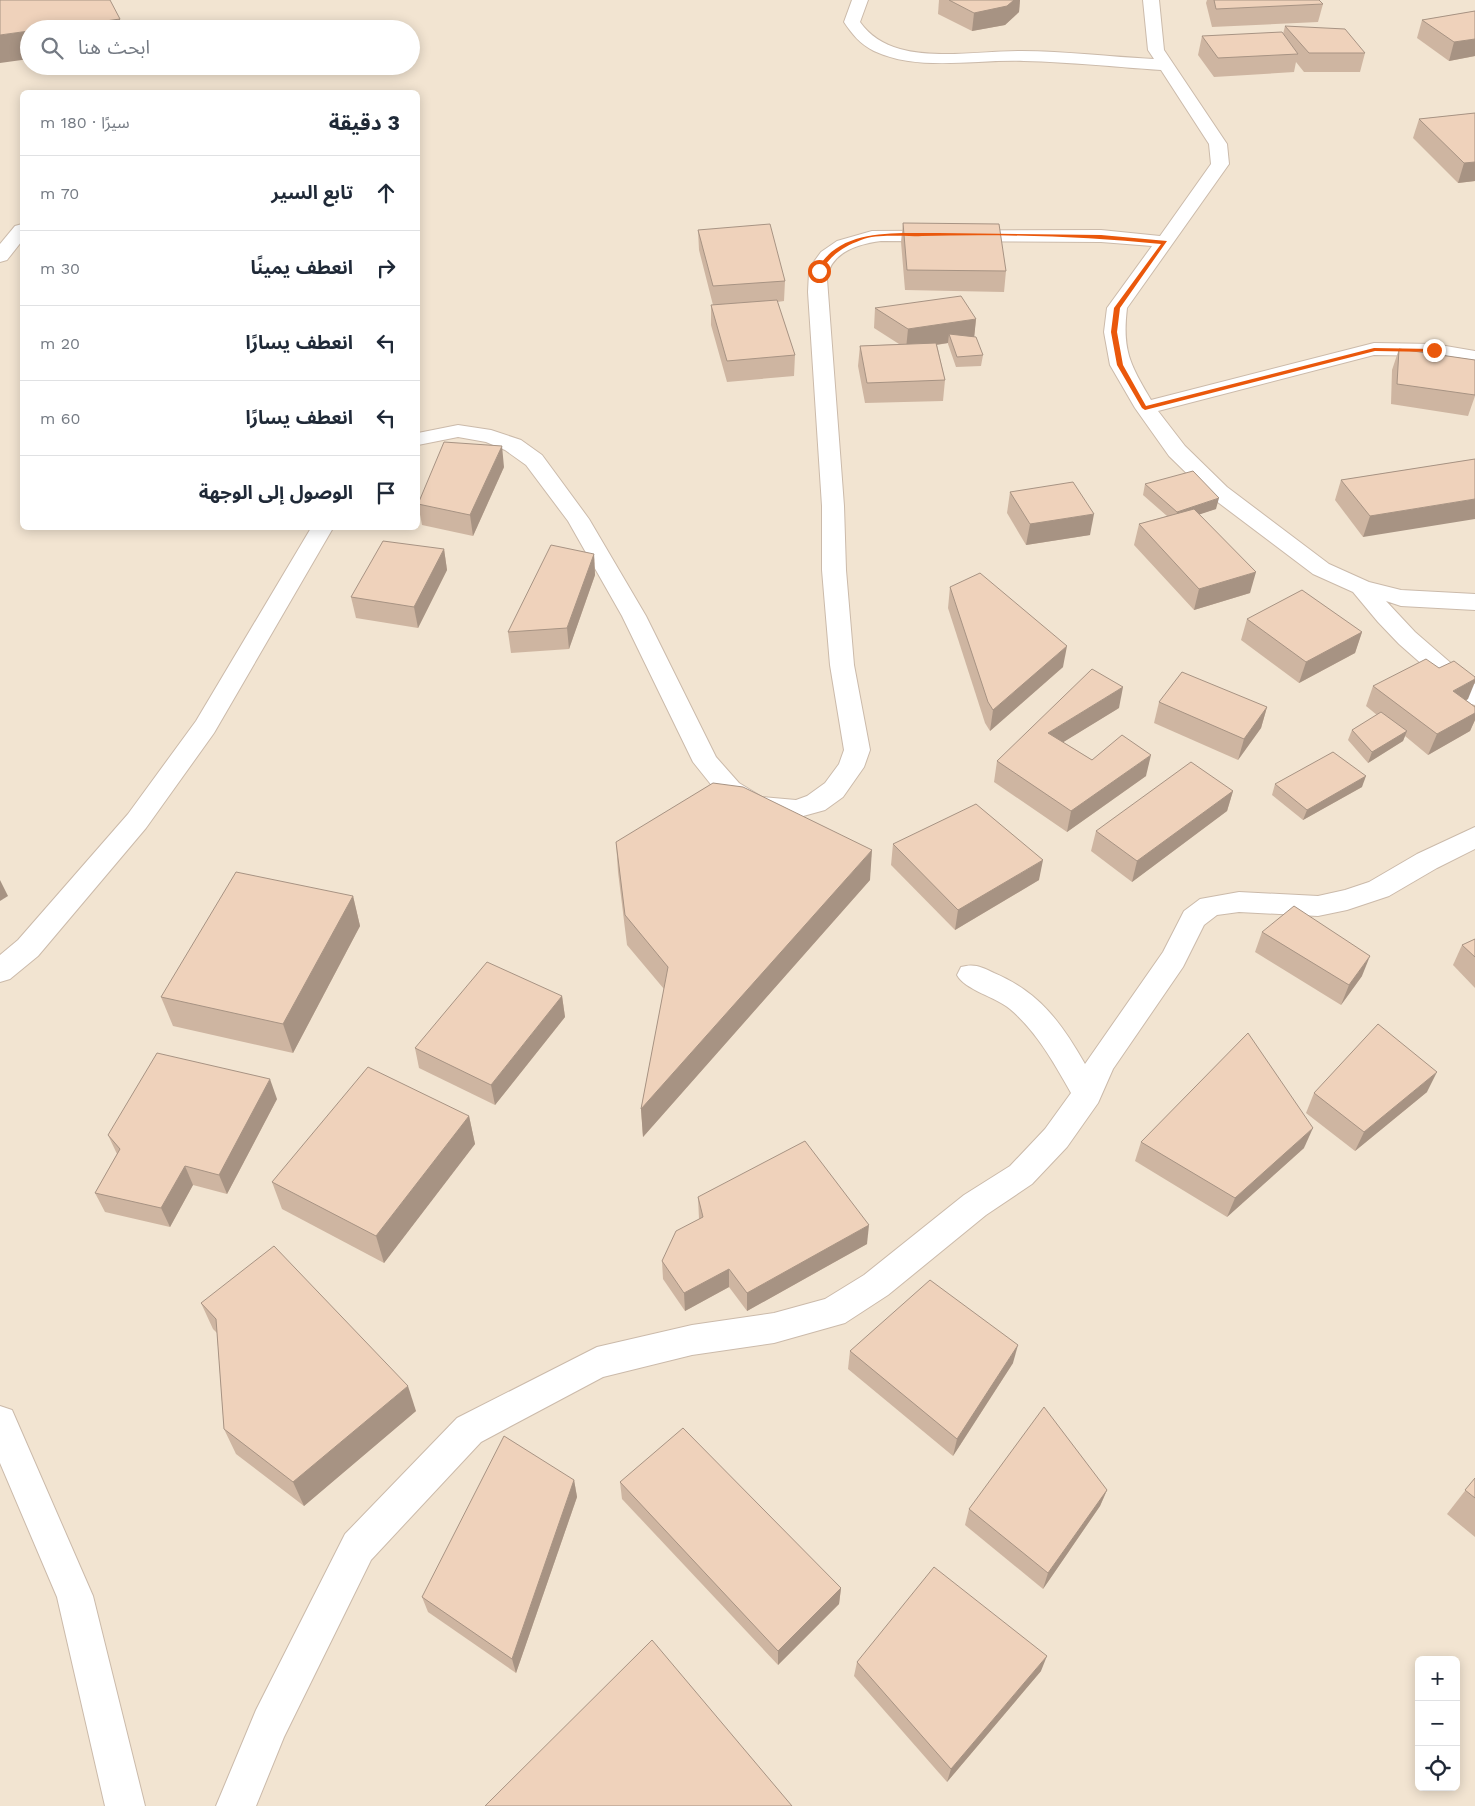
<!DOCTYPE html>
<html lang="ar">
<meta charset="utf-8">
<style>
body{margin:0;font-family:"Work Sans","Noto Sans Arabic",sans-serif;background:#f6f6f7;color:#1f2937;direction:rtl}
.controls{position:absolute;right:15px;bottom:15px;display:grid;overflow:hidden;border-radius:8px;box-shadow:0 2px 12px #0003}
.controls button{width:45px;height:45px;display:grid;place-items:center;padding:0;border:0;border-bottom:1px solid #e0e1e3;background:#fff;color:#1f2937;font:25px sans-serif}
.stop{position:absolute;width:15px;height:15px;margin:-11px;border:4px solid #ea580c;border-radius:50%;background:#fff}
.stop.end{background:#ea580c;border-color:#fff;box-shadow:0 1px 5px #0008}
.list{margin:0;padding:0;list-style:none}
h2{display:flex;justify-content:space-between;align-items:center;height:65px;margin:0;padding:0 20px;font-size:21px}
h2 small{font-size:16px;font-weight:400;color:#747a83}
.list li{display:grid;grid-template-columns:32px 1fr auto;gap:15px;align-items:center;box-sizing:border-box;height:75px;padding:0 20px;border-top:1px solid #e0e1e3}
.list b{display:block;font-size:19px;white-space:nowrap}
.list em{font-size:16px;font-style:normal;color:#747a83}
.icon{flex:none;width:28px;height:28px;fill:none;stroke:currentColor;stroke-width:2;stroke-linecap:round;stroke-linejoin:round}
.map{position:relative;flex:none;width:1475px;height:1806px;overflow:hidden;direction:ltr}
.search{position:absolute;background:#fff;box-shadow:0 2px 12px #0003;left:20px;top:20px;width:400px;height:55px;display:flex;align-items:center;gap:12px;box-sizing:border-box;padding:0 18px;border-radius:28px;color:#747a83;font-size:19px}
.panel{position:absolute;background:#fff;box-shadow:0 2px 12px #0003;left:20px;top:90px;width:400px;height:440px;border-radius:8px;direction:rtl}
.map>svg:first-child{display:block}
.residential{fill:#f2e4d1;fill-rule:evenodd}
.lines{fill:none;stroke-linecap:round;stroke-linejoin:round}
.minor-casing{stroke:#cbbaaa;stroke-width:2}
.minor{fill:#fff;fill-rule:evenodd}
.wall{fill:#ceb5a1}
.shaded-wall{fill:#a79383}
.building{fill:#efd2bb;stroke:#a79383}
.route{fill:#ea580c}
</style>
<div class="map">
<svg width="1475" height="1806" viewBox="0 0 1475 1806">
<rect width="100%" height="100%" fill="#fbf2e3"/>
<path class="residential" d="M87,0H1475V1806H0V34ZM29,29H411V66H29ZM22,92H418V528H22ZM1419,1660H1456V1787H1419Z"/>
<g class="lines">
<defs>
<g id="minor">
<path d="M852,0H868L860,22C870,36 883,44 900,49C935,59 985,51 1021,51C1065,51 1110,57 1154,59L1148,50L1143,0H1159L1164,50L1227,144L1229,164L1127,308C1122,351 1130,364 1151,400L1374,343L1434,344L1475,351V363L1434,356L1374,355L1158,411L1185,446L1227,487L1329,564L1369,582L1401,590L1475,594V610L1401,606L1386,601L1415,632L1475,684V705L1466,703L1399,644L1378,622L1353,592L1313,574L1211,497L1169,456L1135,408L1110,365L1104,332L1107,308L1152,246L1101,242L881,241C858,244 830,252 827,279L844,506L846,570L854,665L870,750L864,767L843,797L825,810L796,818L757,815L748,813L721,797L693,762L622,616L568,521L526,465L505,450L486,442L458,437L418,445V433L458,425L491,430L521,440L542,455L589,519L646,616L716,757L739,783L762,797L796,800L807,796L825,783L839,764L844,750L830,665L822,570V506L808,292L809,272L813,263L821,252L837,241L872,231L1101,230L1160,236L1211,164L1209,144L1161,70C1115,67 1070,62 1024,61C977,59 918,72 874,51C860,44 852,34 844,22Z"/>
<path d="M22,224V241L7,260L0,262V244L15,226Z"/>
<path d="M311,528H333L214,733L146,828L38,956L10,979L0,982V955L18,940L128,814L196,721Z"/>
<path d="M1475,827V849L1437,868L1389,896L1347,910L1318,916L1239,912L1217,915L1204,925L1183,967L1113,1069L1098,1103L1067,1147L1032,1184L986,1215L888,1295L845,1323L774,1343L692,1355L603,1377L481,1442L371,1560L284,1737L256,1806H216L256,1710L345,1534L457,1418L597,1347L692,1325L774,1313L825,1299L864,1275L964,1195L1010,1166L1045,1129L1071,1093C1054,1063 1037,1032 1010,1009C996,997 965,990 957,975L961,967C974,963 982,967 994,973C1039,992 1061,1022 1085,1064L1163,952L1184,911L1200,899L1239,892L1318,896L1345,890L1369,882L1417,854Z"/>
<path d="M0,1406L12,1410L93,1596L145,1806H105L57,1597L0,1463Z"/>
</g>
</defs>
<use href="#minor" class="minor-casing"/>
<use href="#minor" class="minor"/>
</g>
<g class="wall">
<path d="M939,0H1020L1019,12L1005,25L972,31L938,14Z"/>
<path d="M1207,0H1319L1323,4L1318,22L1212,27L1206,3Z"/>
<path d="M1475,11V56L1449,61L1417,38L1422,20Z"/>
<path d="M1285,26L1365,53L1360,72H1304L1296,62L1294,72L1214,77L1198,55L1202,36L1283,34Z"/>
<path d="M1475,113V181L1458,183L1413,138L1419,119Z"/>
<path d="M903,223L1006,271L1004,292L905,290L901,242Z"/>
<path d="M698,230L785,281L784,301L777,302L795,355L794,376L727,382L711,325V305H713L699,250Z"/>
<path d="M875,308L976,319L974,337L983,355L981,366L956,367L948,344V343L937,345L945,380L943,401L865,403L858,366L860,346L899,344L874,328Z"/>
<path d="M1399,349L1475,360V396L1468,416L1391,404L1392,370Z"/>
<path d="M1475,459L1363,537L1335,500L1341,480Z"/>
<path d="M504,467L473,536L422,525L418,504Z"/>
<path d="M1145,484L1216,509L1199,514L1250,593L1194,610L1134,545L1139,524L1167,516L1143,495Z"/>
<path d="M1010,492L1090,535L1026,545L1007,513Z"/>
<path d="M444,549L447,570L418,628L356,618L351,597Z"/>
<path d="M594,554L595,575L569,649L511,653L508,632Z"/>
<path d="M950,587L1063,667L990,731L985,723L948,608Z"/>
<path d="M1247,619L1362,632L1355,653L1299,683L1241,640Z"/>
<path d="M1373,686L1468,699L1466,700L1475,707V720L1470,731L1428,755L1405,736L1403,741L1368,763L1348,740L1352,730L1377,715L1366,706Z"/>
<path d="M1159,702L1267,707L1261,728L1238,760L1154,723Z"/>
<path d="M1119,708L1063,742L1092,760L1146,776L1067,832L994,782L997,761Z"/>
<path d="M1275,784L1362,787L1303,820L1272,795Z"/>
<path d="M1233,791L1227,811L1132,882L1091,851L1096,831Z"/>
<path d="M616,842L870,880L643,1137L641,1109L664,989L627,945L618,872Z"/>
<path d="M893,844L1039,880L955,930L891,865Z"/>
<path d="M353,896L360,926L293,1053L173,1026L161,997Z"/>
<path d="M1262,932L1362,976L1341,1005L1255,952Z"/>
<path d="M1475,939V988L1453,965L1462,945Z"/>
<path d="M562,996L565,1017L495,1105L419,1068L415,1048Z"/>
<path d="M1427,1092L1355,1151L1306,1113L1314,1093Z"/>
<path d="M277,1099L227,1194L193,1185L170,1227L105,1212L95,1193L117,1154L108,1135Z"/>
<path d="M469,1116L475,1144L384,1263L282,1209L272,1182Z"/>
<path d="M1141,1142L1304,1148L1227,1217L1135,1161Z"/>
<path d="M698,1197L867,1244L747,1311L729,1287L685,1311L663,1279L662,1261L699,1219Z"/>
<path d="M201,1303L416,1411L304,1506L236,1454L224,1429L217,1333L213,1329Z"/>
<path d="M850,1351L1013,1363L953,1456L848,1369Z"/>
<path d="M1475,1478V1537L1447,1514Z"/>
<path d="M574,1480L577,1497L516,1673L428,1612L422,1597Z"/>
<path d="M620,1482L841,1588L839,1604L778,1665L622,1499Z"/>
<path d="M1107,1490L1100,1506L1043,1589L965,1525L969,1509Z"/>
<path d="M857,1662L1041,1671L947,1782L854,1676Z"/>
</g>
<g class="shaded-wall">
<path d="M1014,0H1020L1019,12L1005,25L972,31L974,13Z"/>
<path d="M120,19L122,29H48Z"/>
<path d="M29,31V59L0,63V35Z"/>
<path d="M1475,39V56L1449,61L1454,42Z"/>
<path d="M1475,162V181L1458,183L1464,163Z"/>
<path d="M976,319L974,339L949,334L948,343L906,349L908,329Z"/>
<path d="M502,446L504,467L473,536L470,515Z"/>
<path d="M1219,498L1216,509L1174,523L1177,512Z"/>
<path d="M1475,499V519L1363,537L1370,516Z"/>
<path d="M1094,514L1090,535L1026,545L1030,524Z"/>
<path d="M444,549L447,570L418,628L414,607Z"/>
<path d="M594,554L595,575L569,649L567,628Z"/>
<path d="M1256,572L1250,593L1194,610L1199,589Z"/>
<path d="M1362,632L1355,653L1299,683L1306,662Z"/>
<path d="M1067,646L1063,667L990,731L993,710Z"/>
<path d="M1475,679V682L1468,699L1445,712L1453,691Z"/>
<path d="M1123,687L1119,708L1044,754L1048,733Z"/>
<path d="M1267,707L1261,728L1238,760L1244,739Z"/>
<path d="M1475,713V720L1470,731L1428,755L1437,734Z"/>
<path d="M1407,731L1403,741L1368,763L1372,752Z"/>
<path d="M1151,755L1146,776L1067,832L1071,811Z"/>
<path d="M1366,776L1362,787L1303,820L1307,810Z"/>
<path d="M1233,791L1227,811L1132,882L1137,861Z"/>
<path d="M872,850L870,880L643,1137L641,1109Z"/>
<path d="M1043,860L1039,880L955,930L958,910Z"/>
<path d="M0,880L8,896L0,901Z"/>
<path d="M353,896L360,926L293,1053L283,1024Z"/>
<path d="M1370,956L1362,976L1341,1005L1349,985Z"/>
<path d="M562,996L565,1017L495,1105L491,1085Z"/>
<path d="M1437,1072L1427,1092L1355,1151L1364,1132Z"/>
<path d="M270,1079L277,1099L227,1194L219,1175Z"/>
<path d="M469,1116L475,1144L384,1263L376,1236Z"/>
<path d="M1313,1128L1304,1148L1227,1217L1235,1198Z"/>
<path d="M185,1166L193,1185L170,1227L161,1208Z"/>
<path d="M869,1225L867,1244L747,1311V1293Z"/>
<path d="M729,1269V1287L685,1311L684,1293Z"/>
<path d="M1018,1345L1013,1363L953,1456L957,1439Z"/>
<path d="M408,1386L416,1411L304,1506L293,1482Z"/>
<path d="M574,1480L577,1497L516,1673L512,1659Z"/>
<path d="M1107,1490L1100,1506L1043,1589L1048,1573Z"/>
<path d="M841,1588L839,1604L778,1665V1651Z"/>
<path d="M1047,1656L1041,1671L947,1782L951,1769Z"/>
</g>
<g class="building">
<path d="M0,0H110L120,19L48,29H29V31L0,35Z"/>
<path d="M949,0H1014L1007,6L974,13Z"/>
<path d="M1214,0H1319L1323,4L1216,9Z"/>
<path d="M1475,11V39L1454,42L1422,20Z"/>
<path d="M1285,26L1345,29L1365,53H1309Z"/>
<path d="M1282,32L1298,54L1218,58L1202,36Z"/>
<path d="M1475,113V162L1464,163L1419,119Z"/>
<path d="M903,223L999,224L1006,271L907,270Z"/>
<path d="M770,224L785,281L713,286L698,230Z"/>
<path d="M961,296L976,319L908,329L875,308Z"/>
<path d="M777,300L795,355L727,361L711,305Z"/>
<path d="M949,334L976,337L983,355L957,357Z"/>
<path d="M936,343L945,380L867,383L860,346Z"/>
<path d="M1399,349L1475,360V395L1397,384Z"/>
<path d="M444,442L502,446L470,515L418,504Z"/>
<path d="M1475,459V499L1370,516L1341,480Z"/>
<path d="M1193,471L1219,498L1177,512L1145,484Z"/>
<path d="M1073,482L1094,514L1030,524L1010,492Z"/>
<path d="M1194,509L1256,572L1199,589L1139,524Z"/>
<path d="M383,541L444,549L414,607L351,597Z"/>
<path d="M551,545L594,554L567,628L508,632Z"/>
<path d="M980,573L1067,646L993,710L988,702L950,587Z"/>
<path d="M1302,590L1362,632L1306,662L1247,619Z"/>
<path d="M1426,659L1439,668L1454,661L1475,677V679L1453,691L1475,707V713L1437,734L1373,686Z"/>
<path d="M1092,669L1123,687L1048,733L1092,760L1122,735L1151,755L1071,811L997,761Z"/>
<path d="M1182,672L1267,707L1244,739L1159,702Z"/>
<path d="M1381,712L1407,731L1372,752L1352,730Z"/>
<path d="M1333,752L1366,776L1307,810L1275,784Z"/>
<path d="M1191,762L1233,791L1137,861L1096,831Z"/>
<path d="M713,783L743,787L872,850L641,1109L668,967L625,915L616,842Z"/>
<path d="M976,804L1043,860L958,910L893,844Z"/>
<path d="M236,872L353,896L283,1024L161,997Z"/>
<path d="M1294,906L1370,956L1349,985L1262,932Z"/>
<path d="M1475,939V957L1462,945Z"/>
<path d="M487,962L562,996L491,1085L415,1048Z"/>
<path d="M1378,1024L1437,1072L1364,1132L1314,1093Z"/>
<path d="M1248,1033L1313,1128L1235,1198L1141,1142Z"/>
<path d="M157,1053L270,1079L219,1175L185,1166L161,1208L95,1193L120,1149L108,1135Z"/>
<path d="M368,1067L469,1116L376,1236L272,1182Z"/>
<path d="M805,1141L869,1225L747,1293L729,1269L684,1293L662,1261L676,1231L703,1217L698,1197Z"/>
<path d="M274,1246L408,1386L293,1482L224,1429L216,1319L201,1303Z"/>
<path d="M930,1280L1018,1345L957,1439L850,1351Z"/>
<path d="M1044,1407L1107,1490L1048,1573L969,1509Z"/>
<path d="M683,1428L841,1588L778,1651L620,1482Z"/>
<path d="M504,1436L574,1480L512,1659L422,1597Z"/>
<path d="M1475,1478V1498L1465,1490Z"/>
<path d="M934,1567L1047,1656L951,1769L857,1662Z"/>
<path d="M652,1640L792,1806H485Z"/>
</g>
<path class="route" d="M938,233L1101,235L1167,241L1120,308L1117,332L1123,365L1146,406L1374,348L1434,349L1437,350L1434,352L1375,351L1145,410L1142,408L1117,365L1111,332L1114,308L1161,244C1082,236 1001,234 922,236C903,237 879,233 861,240C843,247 830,255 821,272L816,271C840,227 895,234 938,233Z"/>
</svg>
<div class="controls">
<button>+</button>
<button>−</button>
<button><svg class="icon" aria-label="locate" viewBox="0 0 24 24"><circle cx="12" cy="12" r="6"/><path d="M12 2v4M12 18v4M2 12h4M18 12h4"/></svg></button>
</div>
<div class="stop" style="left:819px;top:271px"></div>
<div class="stop end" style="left:1434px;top:350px"></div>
<div class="search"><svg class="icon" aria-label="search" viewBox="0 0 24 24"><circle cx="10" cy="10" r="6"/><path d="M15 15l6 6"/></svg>ابحث هنا</div>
<section class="panel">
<h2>3 دقيقة<small>سيرًا · 180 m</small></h2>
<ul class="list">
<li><svg class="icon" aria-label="ahead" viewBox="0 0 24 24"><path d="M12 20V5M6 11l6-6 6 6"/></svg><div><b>تابع السير</b></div><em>70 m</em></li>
<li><svg class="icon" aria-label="right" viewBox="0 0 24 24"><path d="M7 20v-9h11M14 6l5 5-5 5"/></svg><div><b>انعطف يمينًا</b></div><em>30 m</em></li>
<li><svg class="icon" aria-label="left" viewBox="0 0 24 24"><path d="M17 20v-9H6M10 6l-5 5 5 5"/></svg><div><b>انعطف يسارًا</b></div><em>20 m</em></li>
<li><svg class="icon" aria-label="left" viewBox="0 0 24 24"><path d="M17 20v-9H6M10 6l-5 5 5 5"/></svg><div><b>انعطف يسارًا</b></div><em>60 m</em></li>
<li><svg class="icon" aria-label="arrive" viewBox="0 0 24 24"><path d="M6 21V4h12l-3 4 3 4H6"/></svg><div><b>الوصول إلى الوجهة</b></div></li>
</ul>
</section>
</div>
